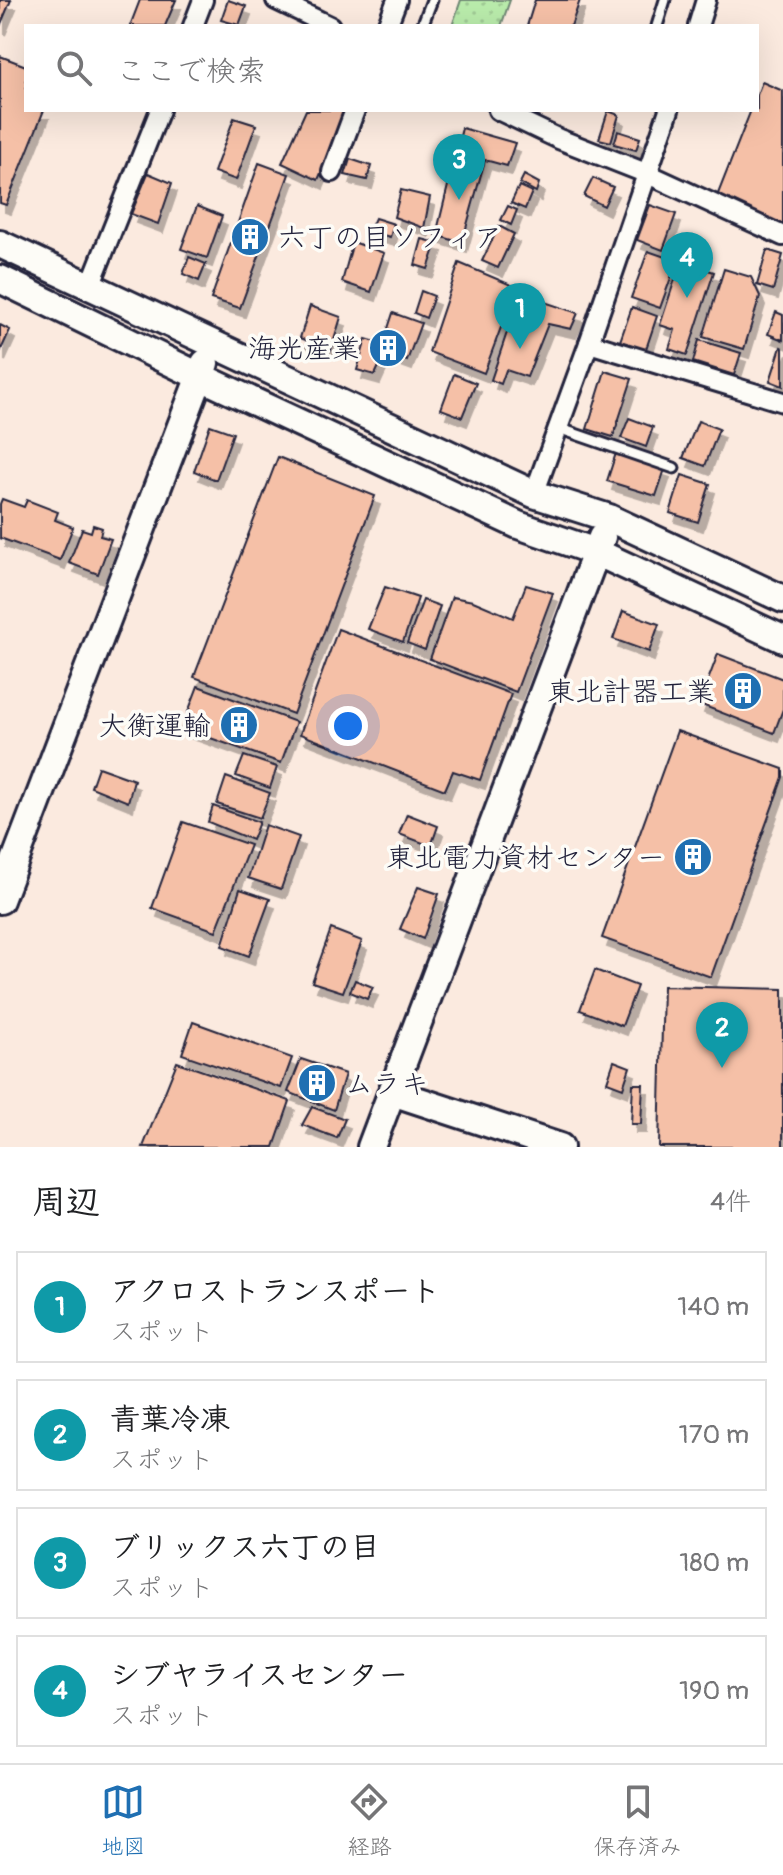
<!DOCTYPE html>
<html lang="ja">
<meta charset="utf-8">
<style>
body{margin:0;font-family:Pangolin,"Klee One",sans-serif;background:#f2f2f2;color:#202124}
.you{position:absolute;left:348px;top:726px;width:28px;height:28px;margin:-20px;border:6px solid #fff;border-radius:50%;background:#1a73e8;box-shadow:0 0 0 12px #1a73e833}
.badge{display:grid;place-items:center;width:52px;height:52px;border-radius:50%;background:#1f6fb2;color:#fff;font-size:26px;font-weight:700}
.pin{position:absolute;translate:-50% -66px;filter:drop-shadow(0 2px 4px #0008)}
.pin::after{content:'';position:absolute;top:42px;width:28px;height:24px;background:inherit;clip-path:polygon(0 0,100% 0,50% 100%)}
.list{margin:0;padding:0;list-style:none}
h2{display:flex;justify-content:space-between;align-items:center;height:104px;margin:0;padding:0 32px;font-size:34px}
h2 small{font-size:26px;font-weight:400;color:#757577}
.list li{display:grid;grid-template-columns:52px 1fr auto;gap:24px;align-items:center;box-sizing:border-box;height:112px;margin:0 16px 16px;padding:0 16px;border:2px solid #e0e0e0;border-radius:0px}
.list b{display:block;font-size:30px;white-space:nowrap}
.list p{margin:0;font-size:26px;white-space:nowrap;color:#757577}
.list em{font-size:26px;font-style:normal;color:#757577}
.icon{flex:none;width:44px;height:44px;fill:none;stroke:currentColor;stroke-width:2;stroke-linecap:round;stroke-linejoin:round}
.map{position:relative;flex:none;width:783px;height:1147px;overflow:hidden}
.search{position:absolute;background:#fff;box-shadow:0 8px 32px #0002;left:24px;right:24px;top:24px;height:88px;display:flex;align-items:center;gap:20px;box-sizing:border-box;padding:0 28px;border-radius:0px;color:#757577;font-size:30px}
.sheet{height:616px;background:#fff}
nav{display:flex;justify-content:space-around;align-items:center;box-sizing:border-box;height:112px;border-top:2px solid #e0e0e0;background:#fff;font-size:22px;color:#757577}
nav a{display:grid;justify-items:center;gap:4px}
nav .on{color:#1f6fb2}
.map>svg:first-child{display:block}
.park{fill:url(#park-dots);stroke:#6e8673;stroke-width:2}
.building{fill:#f5c0a7;stroke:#22223b;stroke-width:2;filter:url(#shadow)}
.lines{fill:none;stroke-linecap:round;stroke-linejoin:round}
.lane-casing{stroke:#22223b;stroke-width:15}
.street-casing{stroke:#22223b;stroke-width:24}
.secondary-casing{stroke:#22223b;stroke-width:32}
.lane{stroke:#fdfcf7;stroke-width:9}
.street{stroke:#fdfcf7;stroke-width:18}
.secondary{stroke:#fdfcf7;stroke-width:26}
.labels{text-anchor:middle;stroke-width:7;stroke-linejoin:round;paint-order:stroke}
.poi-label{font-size:28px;fill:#22223b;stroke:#fdfcf7;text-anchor:end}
</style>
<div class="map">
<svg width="783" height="1147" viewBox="0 0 783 1147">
<defs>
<pattern id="park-dots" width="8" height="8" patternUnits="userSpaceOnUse" patternTransform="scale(2)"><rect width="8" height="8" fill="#b9ebab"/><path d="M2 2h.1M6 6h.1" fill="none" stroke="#9fc994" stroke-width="1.8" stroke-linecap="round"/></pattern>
<filter id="shadow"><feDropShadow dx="5" dy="9" stdDeviation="0" flood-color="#0004"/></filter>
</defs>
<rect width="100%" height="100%" fill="#fbeadf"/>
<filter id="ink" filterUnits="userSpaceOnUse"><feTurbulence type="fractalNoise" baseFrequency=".0125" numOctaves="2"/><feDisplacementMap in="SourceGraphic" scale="16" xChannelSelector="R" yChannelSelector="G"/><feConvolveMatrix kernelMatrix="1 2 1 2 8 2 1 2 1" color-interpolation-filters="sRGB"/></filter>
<g filter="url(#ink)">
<path class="park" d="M461,0H510L501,26H452Z"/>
<g class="building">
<path d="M0,0H11L0,26Z"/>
<path d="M140,0H176L165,26H130Z"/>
<path d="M228,0L246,6L239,25L221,20Z"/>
<path d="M535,0H580L571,26H527Z"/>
<path d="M0,56L26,66V110H44L6,205L0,203Z"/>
<path d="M762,82L783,91V225L716,199L751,110H757V95Z"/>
<path d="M306,110H348L318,180L282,163Z"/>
<path d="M608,111L619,115L611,142L599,139Z"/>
<path d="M234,118L256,125L236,180L214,172Z"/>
<path d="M462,128L515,143L507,166L485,160L462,243L436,235Z"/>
<path d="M618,131L640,138L636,150L614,144Z"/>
<path d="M350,159L371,166L367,180L345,175Z"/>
<path d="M259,163L289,174L240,308L211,299Z"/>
<path d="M148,173L172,183L158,224L131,214Z"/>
<path d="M524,175L539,183L536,192L520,183Z"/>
<path d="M593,178L613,187L604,206L584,196Z"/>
<path d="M519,186L532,192L525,209L511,203Z"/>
<path d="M401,190L430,197L424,228L394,217Z"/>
<path d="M650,205L676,214L663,250L637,240Z"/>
<path d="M197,206L222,216L207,258L181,249Z"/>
<path d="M508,206L517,210L511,225L501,220Z"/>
<path d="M375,218L394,224L390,237L369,231Z"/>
<path d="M499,226L514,234L498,268L482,261Z"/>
<path d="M422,239L437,243L428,269L415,265Z"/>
<path d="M353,242L384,253L371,292L342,282Z"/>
<path d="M767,250L783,255L773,290L757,285Z"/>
<path d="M648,251L677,261L660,308L631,298Z"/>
<path d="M189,257L206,264L199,281L183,274Z"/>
<path d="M681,261L714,272L687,355L669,349L675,330L660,325Z"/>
<path d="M459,263L516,287L484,373L429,352Z"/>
<path d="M724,269L751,277L760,296L744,349L703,337Z"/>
<path d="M421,291L434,296L426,318L414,313Z"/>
<path d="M520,294L578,313L571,329L548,324L527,377L506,370L501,384L491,380Z"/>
<path d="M310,306L341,317L331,350L300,338Z"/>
<path d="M632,307L657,316L645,352L619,344Z"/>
<path d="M776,312L783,315V340L768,334Z"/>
<path d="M393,313L421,323L407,361L385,353L375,375L357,370L366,339L383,344Z"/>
<path d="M0,325L10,330L0,352Z"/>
<path d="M699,340L741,353L734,375L693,362Z"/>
<path d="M781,347L783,348V386L770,381Z"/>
<path d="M605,371L632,379L613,437L587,429Z"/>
<path d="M454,374L476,383L462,417L441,409Z"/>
<path d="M629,418L653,427L646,447L621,438Z"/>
<path d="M698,421L719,429L705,466L683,458Z"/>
<path d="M210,425L233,433L216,480L194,471Z"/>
<path d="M616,453L665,469L656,496L607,481Z"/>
<path d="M278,457L375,496L293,714L194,677Z"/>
<path d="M682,475L710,484L698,522L670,513Z"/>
<path d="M2,499L24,507L27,500L58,512L55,520L73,527L60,560L0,538V504Z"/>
<path d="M93,525L102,528L100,536L111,539L98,574L69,563L82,529L91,532Z"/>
<path d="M526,585L553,593L516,692L430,659L452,597L473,601L513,618Z"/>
<path d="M385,587L418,598L403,642L368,629Z"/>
<path d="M423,600L440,606L425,650L407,643Z"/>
<path d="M623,611L659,624L649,652L613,639Z"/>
<path d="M338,629L511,694L480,780L453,771L445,790L300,734Z"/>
<path d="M718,654L783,679V709L774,733L699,704Z"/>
<path d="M198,686L296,722L281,763L182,728Z"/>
<path d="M677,731L783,769V777L711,977L602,938Z"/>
<path d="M244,756L277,767L270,788L236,776Z"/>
<path d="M98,767L134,780L128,802L91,787Z"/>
<path d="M226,777L270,793L260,818L217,804Z"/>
<path d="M213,806L259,822L252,840L208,822Z"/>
<path d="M407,814L438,826L431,846L399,834Z"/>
<path d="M183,822L250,845L216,931L152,908Z"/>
<path d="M265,825L299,837L281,889L248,878Z"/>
<path d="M418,887L439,894L423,939L400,929Z"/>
<path d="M240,889L270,899L249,956L222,946Z"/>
<path d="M331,929L362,941L343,992L312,982Z"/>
<path d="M595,970L637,986L622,1026L580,1010Z"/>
<path d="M355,980L373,987L367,999L350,992Z"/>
<path d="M663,986L783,989V1147H659Z"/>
<path d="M193,1022L292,1058L281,1088L182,1054Z"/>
<path d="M301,1059L345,1074L334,1110L288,1092Z"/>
<path d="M614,1061L630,1067L623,1088L607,1082Z"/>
<path d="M177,1062L290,1101L274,1147H143Z"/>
<path d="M633,1084H643L641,1124H631Z"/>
<path d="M312,1107L345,1119L337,1138L302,1125Z"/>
</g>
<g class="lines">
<defs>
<g id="lane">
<path d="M422,26L432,0"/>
<path d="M657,26L665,0"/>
<path d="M558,428L674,468"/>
</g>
<g id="street">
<path d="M276,0L330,26"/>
<path d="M193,26L203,0"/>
<path d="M387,26L397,0"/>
<path d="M698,26L706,0"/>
<path d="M498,110L559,139L648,174L783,236"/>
<path d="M332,172L355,110"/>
<path d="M90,286L160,110"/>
<path d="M589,343L783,402"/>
<path d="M534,494L589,343L669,110"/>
</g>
<g id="secondary">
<path d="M0,244L534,494L609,518L783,599"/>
<path d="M0,279L199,376L518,525L596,552L783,639"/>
<path d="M0,900L205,363"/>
<path d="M392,1092L560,1147"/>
<path d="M371,1147L602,537"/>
</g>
</defs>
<use href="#lane" class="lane-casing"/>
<use href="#street" class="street-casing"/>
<use href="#secondary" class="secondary-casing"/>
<use href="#lane" class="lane"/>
<use href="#street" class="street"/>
<use href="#secondary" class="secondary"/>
</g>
</g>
<defs>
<symbol id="building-disc" viewBox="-11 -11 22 22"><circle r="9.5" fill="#1f6fb2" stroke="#fdfcf7"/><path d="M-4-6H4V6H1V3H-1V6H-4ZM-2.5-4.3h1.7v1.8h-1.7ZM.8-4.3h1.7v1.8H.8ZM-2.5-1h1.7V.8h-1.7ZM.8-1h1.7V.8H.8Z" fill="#fff"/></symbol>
</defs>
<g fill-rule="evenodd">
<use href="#building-disc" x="228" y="215" width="44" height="44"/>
<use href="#building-disc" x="366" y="326" width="44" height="44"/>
<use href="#building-disc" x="721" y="669" width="44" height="44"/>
<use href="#building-disc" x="217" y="703" width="44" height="44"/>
<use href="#building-disc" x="671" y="835" width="44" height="44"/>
<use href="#building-disc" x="295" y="1061" width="44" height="44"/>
</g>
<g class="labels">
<g class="poi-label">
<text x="278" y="247" text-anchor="start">六丁の目ソフィア</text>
<text x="360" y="358">海光産業</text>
<text x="715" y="701">東北計器工業</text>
<text x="211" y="735">大衡運輸</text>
<text x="665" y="867">東北電力資材センター</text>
<text x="345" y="1093" text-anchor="start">ムラキ</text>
</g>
</g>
</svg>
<div class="you"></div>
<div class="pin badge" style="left:520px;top:349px;background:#0f9aa8">1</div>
<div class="pin badge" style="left:722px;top:1068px;background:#0f9aa8">2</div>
<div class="pin badge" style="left:459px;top:200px;background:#0f9aa8">3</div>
<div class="pin badge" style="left:687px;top:298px;background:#0f9aa8">4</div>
<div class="search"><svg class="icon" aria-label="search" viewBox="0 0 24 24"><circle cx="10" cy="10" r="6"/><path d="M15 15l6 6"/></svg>ここで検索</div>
</div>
<section class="sheet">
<h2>周辺<small>4件</small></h2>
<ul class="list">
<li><span class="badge" style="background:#0f9aa8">1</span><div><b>アクロストランスポート</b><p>スポット</p></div><em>140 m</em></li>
<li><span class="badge" style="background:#0f9aa8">2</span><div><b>青葉冷凍</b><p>スポット</p></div><em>170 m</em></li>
<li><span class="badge" style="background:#0f9aa8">3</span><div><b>ブリックス六丁の目</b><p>スポット</p></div><em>180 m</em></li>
<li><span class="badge" style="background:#0f9aa8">4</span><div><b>シブヤライスセンター</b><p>スポット</p></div><em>190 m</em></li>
</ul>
</section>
<nav>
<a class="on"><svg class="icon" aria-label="map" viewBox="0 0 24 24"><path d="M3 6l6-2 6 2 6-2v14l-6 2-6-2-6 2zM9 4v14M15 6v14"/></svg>地図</a>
<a><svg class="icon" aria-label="directions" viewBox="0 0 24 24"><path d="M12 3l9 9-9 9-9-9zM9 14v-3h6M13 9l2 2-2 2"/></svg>経路</a>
<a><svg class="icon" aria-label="saved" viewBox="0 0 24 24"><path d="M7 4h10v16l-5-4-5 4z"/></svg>保存済み</a>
</nav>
